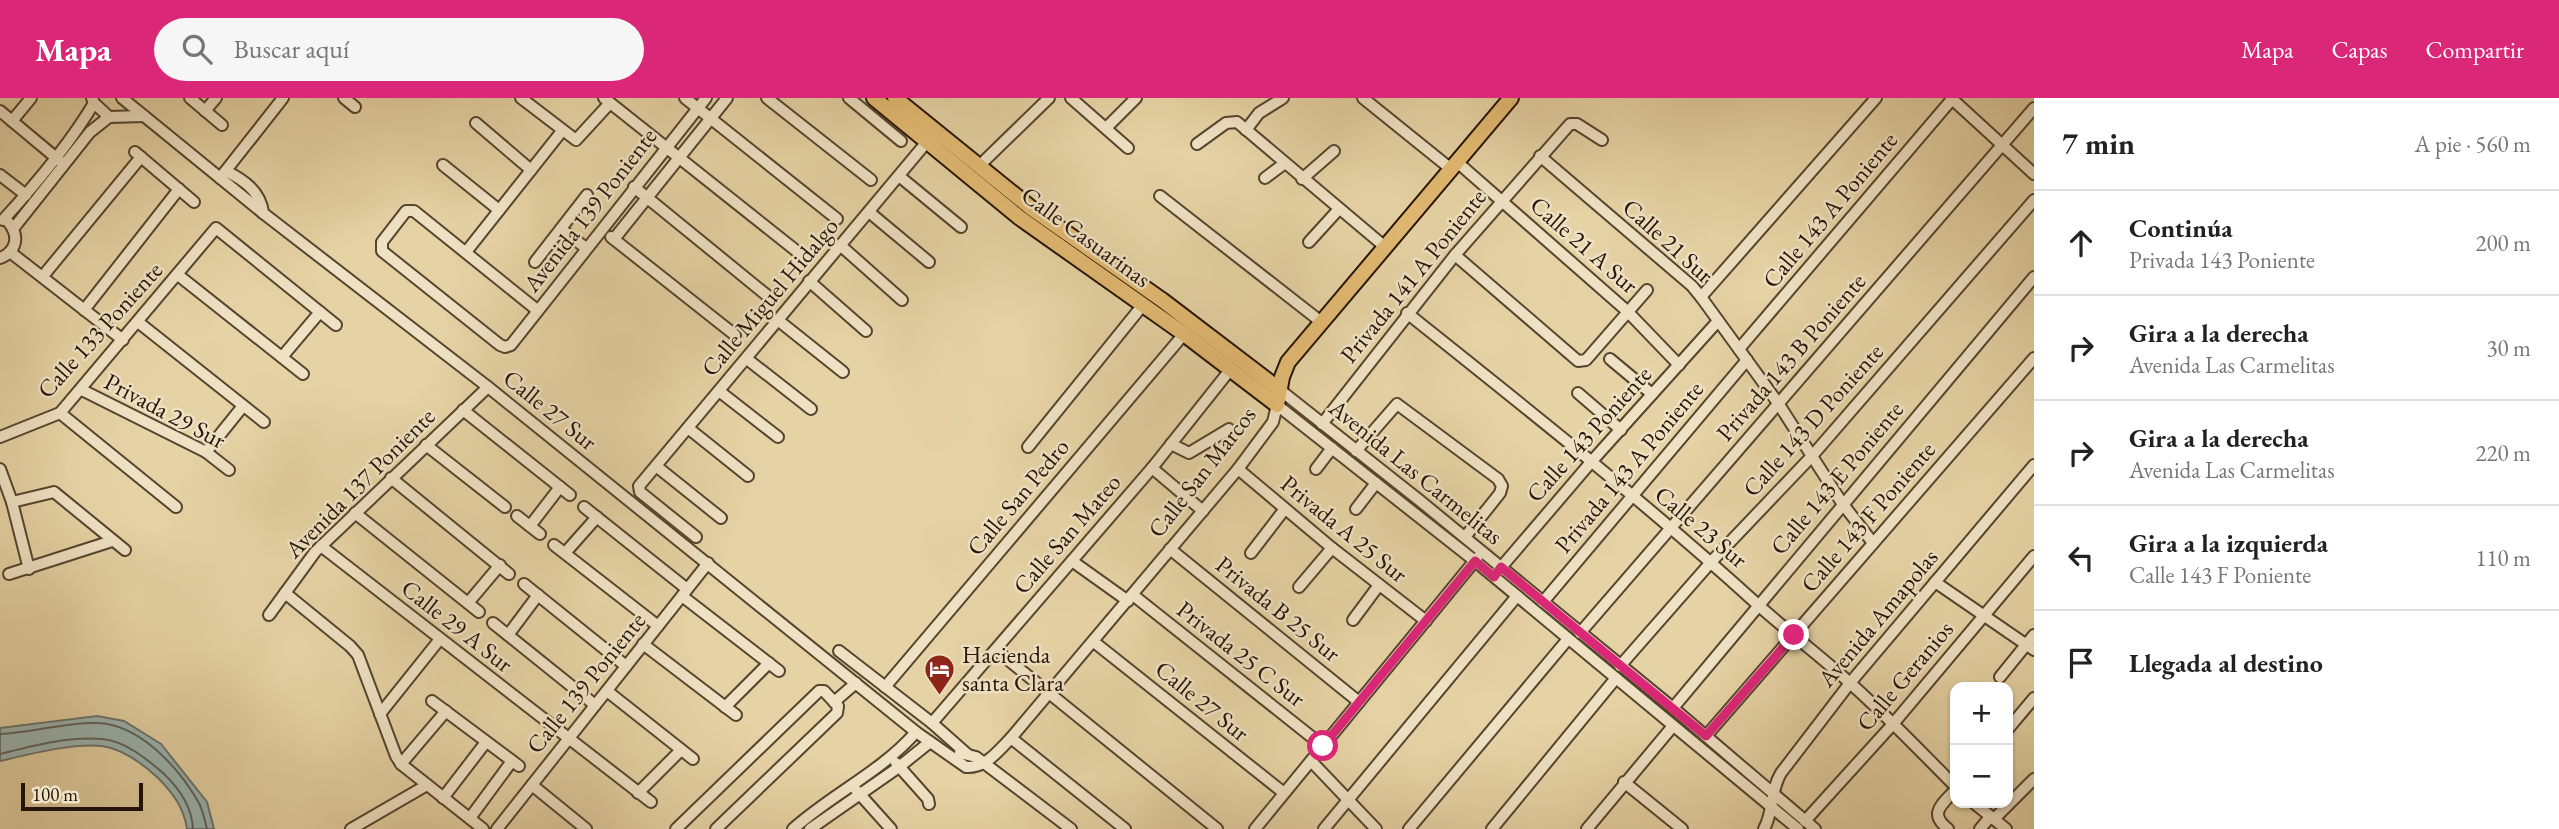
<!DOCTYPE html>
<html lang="es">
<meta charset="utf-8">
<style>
body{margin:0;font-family:"EB Garamond",serif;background:#f6f6f6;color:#222}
.controls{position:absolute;right:21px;bottom:21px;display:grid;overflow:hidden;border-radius:14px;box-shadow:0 2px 5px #0004}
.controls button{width:63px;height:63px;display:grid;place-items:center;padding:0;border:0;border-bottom:2px solid #e0e0e0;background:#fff;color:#222;font:35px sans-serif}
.scale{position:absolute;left:21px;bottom:18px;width:122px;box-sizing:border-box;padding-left:7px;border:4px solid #261407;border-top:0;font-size:19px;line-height:24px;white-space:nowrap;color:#261407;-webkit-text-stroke:5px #efe2c4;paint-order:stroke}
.stop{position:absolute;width:21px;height:21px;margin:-16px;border:5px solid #db2777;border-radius:50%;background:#fff}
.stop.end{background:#db2777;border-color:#fff;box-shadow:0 2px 7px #0008}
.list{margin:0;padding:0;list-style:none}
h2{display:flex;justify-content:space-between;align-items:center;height:91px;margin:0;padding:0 28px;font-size:30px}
h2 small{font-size:23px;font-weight:400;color:#767676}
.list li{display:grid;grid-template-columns:46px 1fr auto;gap:21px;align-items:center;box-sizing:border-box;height:105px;padding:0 28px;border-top:2px solid #e0e0e0}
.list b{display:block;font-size:26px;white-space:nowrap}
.list p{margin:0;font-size:23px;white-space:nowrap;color:#767676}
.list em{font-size:23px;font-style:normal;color:#767676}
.icon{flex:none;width:38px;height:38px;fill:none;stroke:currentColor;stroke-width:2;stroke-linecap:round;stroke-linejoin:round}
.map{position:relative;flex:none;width:2034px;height:731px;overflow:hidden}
header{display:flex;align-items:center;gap:42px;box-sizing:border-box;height:98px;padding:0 35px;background:#db2777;color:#fff}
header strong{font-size:33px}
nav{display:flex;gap:38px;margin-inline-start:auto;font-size:24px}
.search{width:490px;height:63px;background:#f6f6f6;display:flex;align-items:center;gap:18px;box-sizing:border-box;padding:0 24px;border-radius:38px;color:#767676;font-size:26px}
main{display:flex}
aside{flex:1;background:#fff}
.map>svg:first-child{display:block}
.water{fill:#9ab5b2;stroke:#6c756e;stroke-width:2}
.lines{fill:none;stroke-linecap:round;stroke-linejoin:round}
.shore{stroke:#60645c;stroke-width:2}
.minor-casing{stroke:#56442e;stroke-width:14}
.major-casing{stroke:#261407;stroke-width:18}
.minor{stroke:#efe2c4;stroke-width:10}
.major{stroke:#e3ba72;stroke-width:14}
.route{stroke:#db2777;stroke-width:9}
.labels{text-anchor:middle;stroke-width:5;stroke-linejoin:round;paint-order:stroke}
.street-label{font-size:24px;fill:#261407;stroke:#efe2c4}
.poi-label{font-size:24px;fill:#261407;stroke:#efe2c4;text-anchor:start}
</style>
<header>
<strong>Mapa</strong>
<div class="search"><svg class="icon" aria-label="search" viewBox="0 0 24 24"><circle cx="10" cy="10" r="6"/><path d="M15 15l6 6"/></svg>Buscar aquí</div>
<nav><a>Mapa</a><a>Capas</a><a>Compartir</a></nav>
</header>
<main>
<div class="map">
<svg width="2034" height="731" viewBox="0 0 2034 731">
<rect width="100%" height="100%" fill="#e6d3a5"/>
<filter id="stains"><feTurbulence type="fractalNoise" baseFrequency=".00286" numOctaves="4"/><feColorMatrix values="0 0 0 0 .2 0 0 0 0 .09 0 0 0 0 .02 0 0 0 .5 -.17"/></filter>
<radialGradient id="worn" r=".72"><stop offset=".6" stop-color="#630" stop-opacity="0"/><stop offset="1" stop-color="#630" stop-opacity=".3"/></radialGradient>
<path class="water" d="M97,618L124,623L161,646L207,704L214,731H187C184,710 173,695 158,680C143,666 124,651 102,648C72,645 30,656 0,663V630Z"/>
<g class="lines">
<g class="shore">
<path d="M0,636C32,635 64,624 97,625C140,626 179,670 199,705C203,713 205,723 207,731"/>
<path d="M0,656C32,648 68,638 102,641C125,643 147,661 163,675C179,690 192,708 193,731"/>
</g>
<defs>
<g id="minor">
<path d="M92,0L94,5L109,19L144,18"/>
<path d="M122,0L263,115L488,289L916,634L966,669C986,670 998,653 1011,640L1238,371L1273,324L1277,307"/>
<path d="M190,0L222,27"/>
<path d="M344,0L355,9"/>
<path d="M521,0L576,42L610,5"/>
<path d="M604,0L804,159"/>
<path d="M685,0L837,121"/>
<path d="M767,0L871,82"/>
<path d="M849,0L901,43"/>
<path d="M1071,0L1128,50"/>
<path d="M1363,0L1451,71"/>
<path d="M1951,0L2034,76"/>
<path d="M0,13L60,63"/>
<path d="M205,13L216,0"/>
<path d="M12,23L31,0"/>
<path d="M476,25L531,72"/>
<path d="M1106,30L1136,0"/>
<path d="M1246,32L1259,15L1283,0"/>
<path d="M1197,46L1226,25L1237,24L1384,148"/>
<path d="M135,54L194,104"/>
<path d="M1540,58L1692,188L1701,199L1778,305L1842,405L1873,445"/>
<path d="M1456,63L1627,213L1679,267"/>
<path d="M443,67L499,112"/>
<path d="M979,68L1049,0"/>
<path d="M226,73C244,82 261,94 263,115"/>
<path d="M0,77L26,97"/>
<path d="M899,78L961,129"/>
<path d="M220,80L283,0"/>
<path d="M1265,80L1285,65"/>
<path d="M1302,81L1334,53"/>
<path d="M634,89L769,199"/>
<path d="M1160,98L1320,223"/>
<path d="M869,114L929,164"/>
<path d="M3,122C36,86 69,47 94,5"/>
<path d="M13,131L90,34L109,19"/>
<path d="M561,131L586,150"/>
<path d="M611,139L735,237"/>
<path d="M614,141L727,0"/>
<path d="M1309,144L1339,111"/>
<path d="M840,147L902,202"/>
<path d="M10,154L123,242"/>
<path d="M466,154L562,33"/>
<path d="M1455,157L1578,263L1586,262L1647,192"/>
<path d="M0,160C16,154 20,139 9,125"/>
<path d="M535,164L587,97"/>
<path d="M178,177L303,276"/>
<path d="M43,178L141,59"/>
<path d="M809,183L866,233"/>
<path d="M1701,199L1876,0"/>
<path d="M84,212L179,91"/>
<path d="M537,212L414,113H406L382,144V153L500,247L505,249L511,247L706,0"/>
<path d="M1407,215C1526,310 1645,404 1757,506C1787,533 1819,557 1850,585C1886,617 1920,653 1955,688"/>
<path d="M779,223L843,274"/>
<path d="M138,224L264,324"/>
<path d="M1739,251L1953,0"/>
<path d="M282,259L320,214"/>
<path d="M747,261L811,311"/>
<path d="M1610,261L1652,296"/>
<path d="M82,292L206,354L229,372"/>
<path d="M1280,292L1419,402L1673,610L1815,731"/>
<path d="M719,293L778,339"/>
<path d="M1578,295L1621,332"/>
<path d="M1277,307L1475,463L1798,731"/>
<path d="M463,312L570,397"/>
<path d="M60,315L176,409"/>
<path d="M1322,326L1455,157L1570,26H1577L1602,42"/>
<path d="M688,330L748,378"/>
<path d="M0,339L60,315L216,130L336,227"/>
<path d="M1171,346L1189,355L1229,331"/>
<path d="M426,347L505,409"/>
<path d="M1028,349L1142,208"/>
<path d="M1356,353L1397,306L1498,381L1502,388L1500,395L1465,439"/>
<path d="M206,354L243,308"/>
<path d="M656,368L721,420"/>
<path d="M1152,370L1203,413"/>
<path d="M0,371L12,404L29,471"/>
<path d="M1238,371L1332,450L1426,523"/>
<path d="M1316,371L1332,350"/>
<path d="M391,380L509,476"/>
<path d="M12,404L54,394L125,452"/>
<path d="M584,409L687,491"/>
<path d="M1356,411L1376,385"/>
<path d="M355,415L479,514"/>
<path d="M517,418L540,436"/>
<path d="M530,428L560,389"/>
<path d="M696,439L640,394L639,388L931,39"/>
<path d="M554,447L658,528"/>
<path d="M321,448L651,704"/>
<path d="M1170,451L1359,604"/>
<path d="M565,455L597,419"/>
<path d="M1251,455L1284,412"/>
<path d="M1072,463L1128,503"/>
<path d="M1498,473L1592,363L1718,223"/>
<path d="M9,476L112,443"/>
<path d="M1935,484L2034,552"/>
<path d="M524,486L626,568"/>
<path d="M1299,489L1332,450"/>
<path d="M285,495L350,548L358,557L396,658L401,666L483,731"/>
<path d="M1133,497L1323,648"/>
<path d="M682,498L779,573"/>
<path d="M1543,504L1747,262"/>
<path d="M468,505L500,467"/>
<path d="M269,517L315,454L488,289"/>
<path d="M1353,522L1379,487"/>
<path d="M493,525L595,607"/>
<path d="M1580,535L2034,10"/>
<path d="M508,537L538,497"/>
<path d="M1094,544L1284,695"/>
<path d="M643,546L736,617"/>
<path d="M996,552L1217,731"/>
<path d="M839,553L932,625L967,656"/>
<path d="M1620,568L1712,463L1812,358L2034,102"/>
<path d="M2000,579L2034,537"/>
<path d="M885,589L1184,236"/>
<path d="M607,593L693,661"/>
<path d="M432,603L519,668"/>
<path d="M834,604L856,585"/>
<path d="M725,609L769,565"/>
<path d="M1673,610L2034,179"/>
<path d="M380,616L440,541"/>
<path d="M932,625L1152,370L1230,272"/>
<path d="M2008,631L2034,600"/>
<path d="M1706,638L2034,260"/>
<path d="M1011,640L1125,731"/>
<path d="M960,655L976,659L1071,731"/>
<path d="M1311,663L1376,731"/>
<path d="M896,665L928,701L929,706"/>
<path d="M401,666L446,613"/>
<path d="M1624,684L1682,731"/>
<path d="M532,687L586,731"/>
<path d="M856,692L891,731"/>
<path d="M638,695L681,652"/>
<path d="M443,700L486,644"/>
<path d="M1974,705L2006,731"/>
<path d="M470,720L512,663"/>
<path d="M1994,721L2034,681"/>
<path d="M1805,723L1893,626L2034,458"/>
<path d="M351,731L427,687"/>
<path d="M497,731L708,465"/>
<path d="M676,731L819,593H824L838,608L837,615L716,731"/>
<path d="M793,731C832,696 881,674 916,634"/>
<path d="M810,731L899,669L930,644"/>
<path d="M1255,731L1477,460"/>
<path d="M1324,731L1517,498"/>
<path d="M1409,731L1568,541"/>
<path d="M1492,731L1616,580"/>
<path d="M1587,731L1673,628"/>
<path d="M1764,731C1774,713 1770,693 1781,675L1850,585L2034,367"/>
<path d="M1948,731C1928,715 1942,707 1955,692"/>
<path d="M1980,731L1990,719"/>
</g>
<g id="major">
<path d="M874,0L1020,120L1184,236L1277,307L1282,279L1288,264L1511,0"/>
<path d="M895,0L1031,110L1162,202L1280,292"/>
</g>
</defs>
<use href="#minor" class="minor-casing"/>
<use href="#major" class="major-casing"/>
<use href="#minor" class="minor"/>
<use href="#major" class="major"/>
</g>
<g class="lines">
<path class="route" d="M1323,648L1475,463L1494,479L1501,469L1706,638L1794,537"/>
</g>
<defs>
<symbol id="hotel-pin" viewBox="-11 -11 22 30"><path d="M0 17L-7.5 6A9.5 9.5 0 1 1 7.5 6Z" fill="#8f2418" stroke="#efe2c4"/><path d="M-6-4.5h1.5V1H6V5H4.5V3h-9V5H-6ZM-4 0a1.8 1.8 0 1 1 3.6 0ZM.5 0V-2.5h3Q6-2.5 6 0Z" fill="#fff"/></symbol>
</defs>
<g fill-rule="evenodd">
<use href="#hotel-pin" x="922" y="554" width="35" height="47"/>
</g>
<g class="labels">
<g class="street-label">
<text transform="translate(590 112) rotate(-52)" y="8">Avenida 139 Poniente</text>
<text transform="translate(1830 112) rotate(-50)" y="8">Calle 143 A Poniente</text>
<text transform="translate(1086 139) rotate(36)" y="8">Calle Casuarinas</text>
<text transform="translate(1668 143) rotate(42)" y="8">Calle 21 Sur</text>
<text transform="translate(1584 147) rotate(41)" y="8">Calle 21 A Sur</text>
<text transform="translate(1413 178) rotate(-51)" y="8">Privada 141 A Poniente</text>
<text transform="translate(770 199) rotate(-50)" y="8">Calle Miguel Hidalgo</text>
<text transform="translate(100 232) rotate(-48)" y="8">Calle 133 Poniente</text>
<text transform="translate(1791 259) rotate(-49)" y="8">Privada 143 B Poniente</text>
<text transform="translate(550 312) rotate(39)" y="8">Calle 27 Sur</text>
<text transform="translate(165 313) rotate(28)" y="8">Privada 29 Sur</text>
<text transform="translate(1813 322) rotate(-48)" y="8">Calle 143 D Poniente</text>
<text transform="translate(1589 336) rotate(-48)" y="8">Calle 143 Poniente</text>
<text transform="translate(1629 369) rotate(-50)" y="8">Privada 143 A Poniente</text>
<text transform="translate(1202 374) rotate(-52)" y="8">Calle San Marcos</text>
<text transform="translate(1416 374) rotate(39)" y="8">Avenida Las Carmelitas</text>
<text transform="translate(1837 380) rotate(-50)" y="8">Calle 143 E Poniente</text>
<text transform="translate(360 385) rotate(-45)" y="8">Avenida 137 Poniente</text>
<text transform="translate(1018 399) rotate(-50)" y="8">Calle San Pedro</text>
<text transform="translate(1868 419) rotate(-49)" y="8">Calle 143 F Poniente</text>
<text transform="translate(1701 429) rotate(40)" y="8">Calle 23 Sur</text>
<text transform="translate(1344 431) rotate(39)" y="8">Privada A 25 Sur</text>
<text transform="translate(1067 436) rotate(-49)" y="8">Calle San Mateo</text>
<text transform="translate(1278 511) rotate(39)" y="8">Privada B 25 Sur</text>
<text transform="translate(1878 520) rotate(-50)" y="8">Avenida Amapolas</text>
<text transform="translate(457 528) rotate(38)" y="8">Calle 29 A Sur</text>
<text transform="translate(1241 556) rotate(38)" y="8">Privada 25 C Sur</text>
<text transform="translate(1905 578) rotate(-50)" y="8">Calle Geranios</text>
<text transform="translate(586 585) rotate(-51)" y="8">Calle 139 Poniente</text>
<text transform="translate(1202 603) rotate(39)" y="8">Calle 27 Sur</text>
</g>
<g class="poi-label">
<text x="962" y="565">Hacienda<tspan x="962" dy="28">santa Clara</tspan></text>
</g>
</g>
<rect width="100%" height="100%" filter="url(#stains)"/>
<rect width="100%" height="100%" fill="url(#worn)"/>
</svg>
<div class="controls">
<button>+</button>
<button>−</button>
</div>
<div class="scale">100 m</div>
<div class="stop" style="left:1323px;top:648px"></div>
<div class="stop end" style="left:1794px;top:537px"></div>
</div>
<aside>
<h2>7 min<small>A pie · 560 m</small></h2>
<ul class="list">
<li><svg class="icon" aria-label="ahead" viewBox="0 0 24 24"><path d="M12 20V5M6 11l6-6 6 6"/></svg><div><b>Continúa</b><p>Privada 143 Poniente</p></div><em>200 m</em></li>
<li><svg class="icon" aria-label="right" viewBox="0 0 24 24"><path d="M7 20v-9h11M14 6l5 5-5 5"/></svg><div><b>Gira a la derecha</b><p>Avenida Las Carmelitas</p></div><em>30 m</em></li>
<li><svg class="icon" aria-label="right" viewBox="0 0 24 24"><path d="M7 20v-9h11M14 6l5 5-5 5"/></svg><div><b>Gira a la derecha</b><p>Avenida Las Carmelitas</p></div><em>220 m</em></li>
<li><svg class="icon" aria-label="left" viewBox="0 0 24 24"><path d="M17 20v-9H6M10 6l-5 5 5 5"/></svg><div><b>Gira a la izquierda</b><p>Calle 143 F Poniente</p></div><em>110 m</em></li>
<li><svg class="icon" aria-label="arrive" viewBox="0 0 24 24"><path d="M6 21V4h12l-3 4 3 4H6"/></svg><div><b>Llegada al destino</b></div></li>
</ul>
</aside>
</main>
